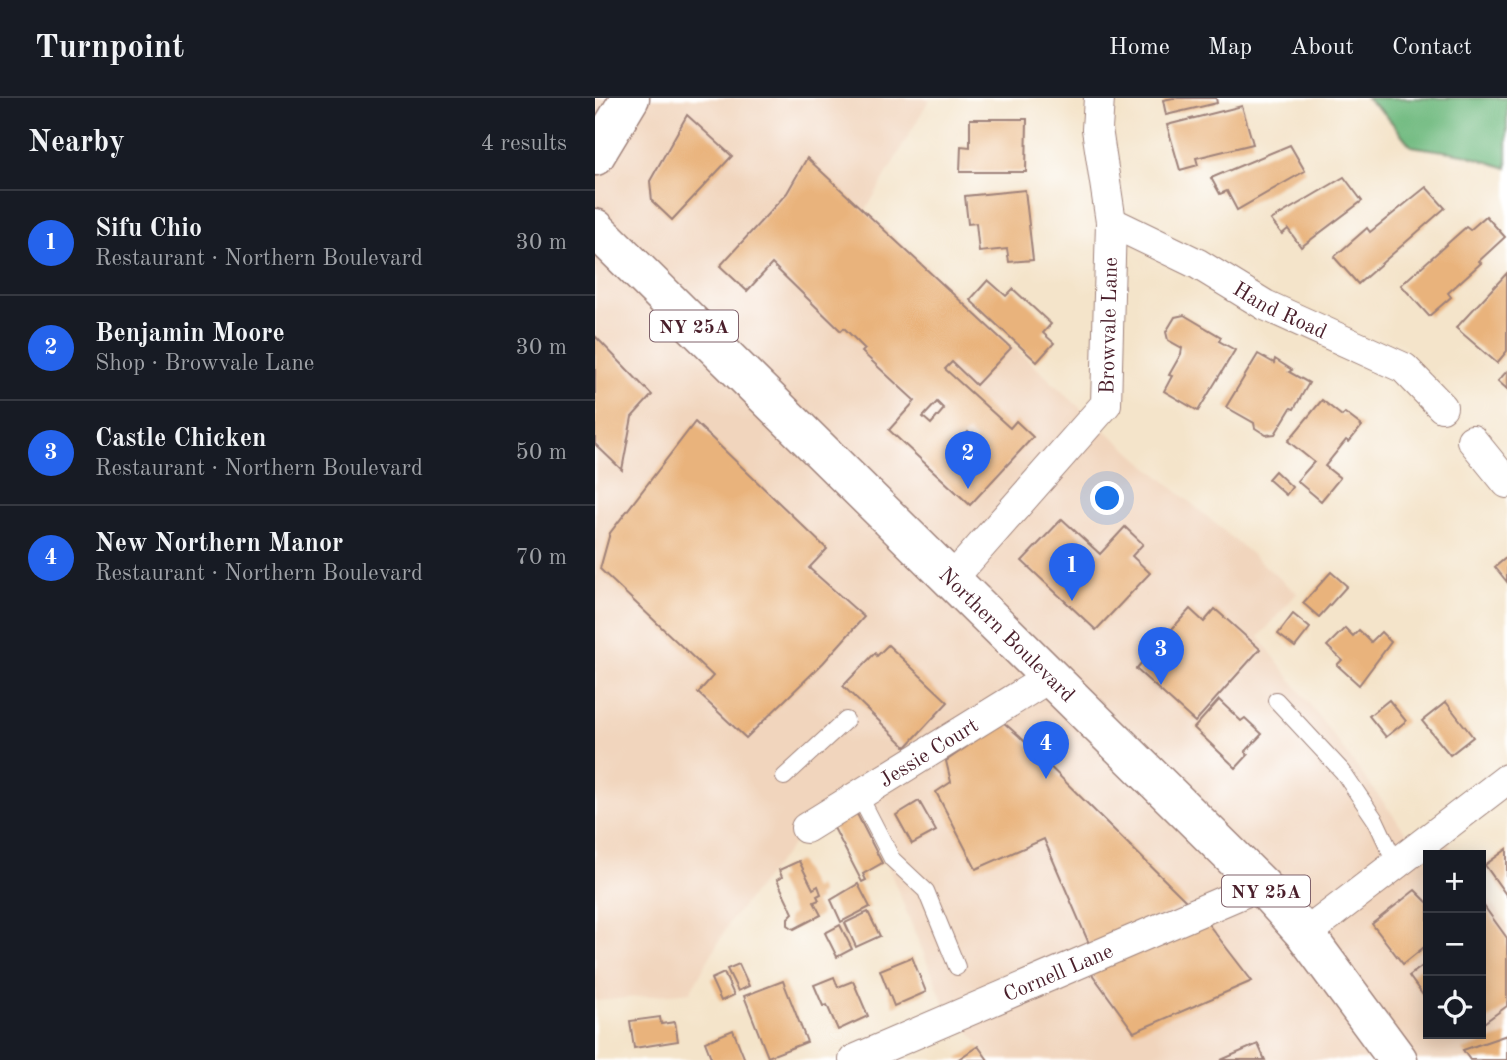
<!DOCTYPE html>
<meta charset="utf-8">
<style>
body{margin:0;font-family:"Old Standard TT",serif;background:#242831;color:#f1f3f6}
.controls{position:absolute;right:21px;bottom:21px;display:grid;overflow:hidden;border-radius:0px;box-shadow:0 4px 18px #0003}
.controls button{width:63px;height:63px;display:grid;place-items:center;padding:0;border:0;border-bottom:2px solid #363941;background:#171b24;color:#f1f3f6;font:35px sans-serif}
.you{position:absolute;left:513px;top:401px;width:24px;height:24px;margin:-18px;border:5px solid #fff;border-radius:50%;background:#1a73e8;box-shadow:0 0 0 10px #1a73e833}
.badge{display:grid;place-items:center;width:46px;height:46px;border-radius:50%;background:#2563eb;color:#fff;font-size:23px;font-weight:700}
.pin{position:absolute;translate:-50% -58px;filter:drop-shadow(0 2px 4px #0008)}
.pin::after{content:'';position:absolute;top:37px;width:24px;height:21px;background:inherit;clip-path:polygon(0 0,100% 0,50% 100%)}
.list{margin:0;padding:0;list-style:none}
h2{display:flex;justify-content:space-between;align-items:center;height:91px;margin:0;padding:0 28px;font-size:30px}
h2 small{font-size:23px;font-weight:400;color:#9ea1a6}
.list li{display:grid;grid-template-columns:46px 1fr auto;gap:21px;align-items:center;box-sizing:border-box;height:105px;padding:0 28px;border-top:2px solid #363941}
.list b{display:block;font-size:26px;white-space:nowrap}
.list p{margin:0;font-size:23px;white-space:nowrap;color:#9ea1a6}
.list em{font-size:23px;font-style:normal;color:#9ea1a6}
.icon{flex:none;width:38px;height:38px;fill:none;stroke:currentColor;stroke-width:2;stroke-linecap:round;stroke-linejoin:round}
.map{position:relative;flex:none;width:912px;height:962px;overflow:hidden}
header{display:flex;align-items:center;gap:42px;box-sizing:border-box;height:98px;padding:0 35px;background:#171b24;border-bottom:2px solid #363941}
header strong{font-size:33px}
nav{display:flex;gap:38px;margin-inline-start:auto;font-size:24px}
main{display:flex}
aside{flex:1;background:#171b24}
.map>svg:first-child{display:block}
.built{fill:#f1d5bd}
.forest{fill:#72bb81;stroke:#5e6d56;stroke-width:2}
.building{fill:#e9b37b;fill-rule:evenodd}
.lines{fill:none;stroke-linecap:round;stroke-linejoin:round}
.service-casing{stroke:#9f827a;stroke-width:18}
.minor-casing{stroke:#9f827a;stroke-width:32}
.secondary-casing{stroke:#9f827a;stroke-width:41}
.primary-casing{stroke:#9f827a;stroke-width:41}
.service{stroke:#fff;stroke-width:16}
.minor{stroke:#fff;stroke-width:30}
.secondary{stroke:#fff;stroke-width:38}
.primary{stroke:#fff;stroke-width:38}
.labels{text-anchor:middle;stroke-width:5;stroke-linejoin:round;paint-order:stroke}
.shield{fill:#fff;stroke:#80626b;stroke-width:2}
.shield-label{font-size:19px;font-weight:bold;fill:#4a1f2b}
.street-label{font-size:21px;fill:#4a1f2b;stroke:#fff}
</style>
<header>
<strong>Turnpoint</strong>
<nav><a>Home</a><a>Map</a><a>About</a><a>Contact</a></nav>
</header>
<main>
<aside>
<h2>Nearby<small>4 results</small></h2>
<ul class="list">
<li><span class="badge">1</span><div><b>Sifu Chio</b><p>Restaurant · Northern Boulevard</p></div><em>30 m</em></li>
<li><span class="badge">2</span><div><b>Benjamin Moore</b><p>Shop · Browvale Lane</p></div><em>30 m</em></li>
<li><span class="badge">3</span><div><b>Castle Chicken</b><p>Restaurant · Northern Boulevard</p></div><em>50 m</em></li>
<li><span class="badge">4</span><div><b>New Northern Manor</b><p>Restaurant · Northern Boulevard</p></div><em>70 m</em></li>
</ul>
</aside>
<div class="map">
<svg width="912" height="962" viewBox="0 0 912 962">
<rect width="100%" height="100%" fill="#fff"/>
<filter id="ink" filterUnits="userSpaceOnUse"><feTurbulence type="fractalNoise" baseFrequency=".0143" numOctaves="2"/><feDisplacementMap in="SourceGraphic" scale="14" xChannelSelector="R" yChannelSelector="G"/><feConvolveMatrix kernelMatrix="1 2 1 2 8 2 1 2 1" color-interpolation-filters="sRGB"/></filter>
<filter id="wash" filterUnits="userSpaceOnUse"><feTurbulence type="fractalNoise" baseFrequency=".00686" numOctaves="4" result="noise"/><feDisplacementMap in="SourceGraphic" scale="28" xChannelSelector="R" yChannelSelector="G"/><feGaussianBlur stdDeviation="1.57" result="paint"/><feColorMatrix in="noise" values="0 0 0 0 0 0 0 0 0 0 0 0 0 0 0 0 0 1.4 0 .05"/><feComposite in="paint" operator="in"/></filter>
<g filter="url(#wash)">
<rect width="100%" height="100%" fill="#f4e4ca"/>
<path class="built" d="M0,0H335L271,112L498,322L702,495L664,539L822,749L844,733L861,757H833V936H886V791L912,826V962H396L363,918L355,920L264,698L207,735L134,825L95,894L0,903Z"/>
<path class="forest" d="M771,0H912V70L869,56L816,48L790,16Z"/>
<g id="blocks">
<g class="building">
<path d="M578,0H621L622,5L571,17L568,2Z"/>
<path d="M647,8L658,46L601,60L603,67L585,72L572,27Z"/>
<path d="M92,17L137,58L77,122L57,103L55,83Z"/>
<path d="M375,21H432L431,74H365L366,48L375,49Z"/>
<path d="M695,47L710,73L642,112L632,93L625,96L616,80Z"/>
<path d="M212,60L416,250L381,287L357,264L350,271L415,330L421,323L438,339L375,407L294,332L320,303L267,254L270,251L249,230L246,233L177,166L152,193L125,168L192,95ZM342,304L349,311L336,326L328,319ZM373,334L381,342L367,357L359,349Z"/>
<path d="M749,79L767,103L706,149L693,131L687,136L676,122Z"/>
<path d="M831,89L850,110L763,186L739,159L772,130L775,134Z"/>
<path d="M430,92L438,162L414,164L412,151L384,154L381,125L373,126L370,98Z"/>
<path d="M891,118L910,139L884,163L886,165L853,195L856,199L834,218L806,187L871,129L875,132Z"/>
<path d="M912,175V253L902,265L861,230Z"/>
<path d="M393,182L411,198L418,191L456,226L448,235L459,245L442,264L375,202Z"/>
<path d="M589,217L626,239L624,243L640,252L603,313L569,293L577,278L574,277L586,256L587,250L573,242L571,234L580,219Z"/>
<path d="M0,238L57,297L37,319L27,372L0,346Z"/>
<path d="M663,256L679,265L680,261L697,272L694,274L714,285L699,311L696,310L680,336L671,337L660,330L659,325L631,309Z"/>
<path d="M912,273V291L903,283Z"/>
<path d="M727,302L747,318L750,315L767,328L754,344L751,342L730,368L745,380L726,403L702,383L719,364L693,343Z"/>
<path d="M100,324L232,451L214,470L269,519L228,565L151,640L103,595L118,578L5,471L15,435Z"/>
<path d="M680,373L697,389L691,397L673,381Z"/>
<path d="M467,421L505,456L530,429L548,446L537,458L555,475L501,532L427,463Z"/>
<path d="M912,459V484L900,469Z"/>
<path d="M736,474L752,488L724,519L708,505Z"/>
<path d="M595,511L609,524L620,511L665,551L600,624L541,571Z"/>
<path d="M698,516L715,530L700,549L683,536Z"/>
<path d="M750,530L758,538L764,532L776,544L786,534L796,544L764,587L742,567L747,562L732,548Z"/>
<path d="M293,547L353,604L311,649L248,588L280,555L282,558Z"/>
<path d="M624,602L646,623L650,620L667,636L650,654L653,657L641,670L599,630Z"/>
<path d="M794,602L811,623L791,639L774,618Z"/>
<path d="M851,604L878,639L855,657L827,623Z"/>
<path d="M408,624L424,638L593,805L495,848L449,741L381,771L341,694L356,684L351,663Z"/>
<path d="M324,703L341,733L317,746L301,717Z"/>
<path d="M262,716L287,765L268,776L271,782L267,784L238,728Z"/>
<path d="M912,751V798L890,767Z"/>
<path d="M204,763L218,791L223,788L226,796L222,798L224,802L219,804L226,817L199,831L193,827V820L198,815L182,782L187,779L184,772Z"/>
<path d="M263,786L275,809L246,824L236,802Z"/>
<path d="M820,792L833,805V846L808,866L777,826Z"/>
<path d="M886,804L912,840V908L886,927Z"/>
<path d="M273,814L285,838L261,849L250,825Z"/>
<path d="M610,822L657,883L539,934L494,872Z"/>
<path d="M245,827L257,851L242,859L230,835Z"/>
<path d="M317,859L331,894L299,908L285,872Z"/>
<path d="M833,864V904L814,878Z"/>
<path d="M144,866L154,888L143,893L132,871Z"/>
<path d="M129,875L139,897L126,903L116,881Z"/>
<path d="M239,879L243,889L258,883L273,918L243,932L232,907L228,908L219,887Z"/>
<path d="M188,883L212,944L173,959L149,898Z"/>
<path d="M65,919L66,926L80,924L83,943L39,950L35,923Z"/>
<path d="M138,932L150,962H117L110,944Z"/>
<path d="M912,937V962H875L868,952Z"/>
<path d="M663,946L670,962H626Z"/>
<path d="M383,948L393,962H362Z"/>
</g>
</g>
</g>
<g filter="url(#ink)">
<use href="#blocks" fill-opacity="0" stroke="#9f827a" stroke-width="2"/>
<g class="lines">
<defs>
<g id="service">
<path d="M681,602L748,674L781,723L801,766"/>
<path d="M189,679L251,622"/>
<path d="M264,697L297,761L331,793L362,869"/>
</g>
<g id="minor">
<path id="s1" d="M516,124L603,166L670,207L809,270L847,309"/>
<path d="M877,342L912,385"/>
<path id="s2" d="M356,482L511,306L516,124L502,31L504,0"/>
<path id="s3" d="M211,730L455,579"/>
<path d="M710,836L912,681"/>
<path id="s4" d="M259,962L666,787"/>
</g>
<path id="secondary" d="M0,58L35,0"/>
<g id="primary">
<path id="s5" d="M0,130L666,787L710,836L803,962"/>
</g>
</defs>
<use href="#service" class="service-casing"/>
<use href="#minor" class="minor-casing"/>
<use href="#secondary" class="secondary-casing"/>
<use href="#primary" class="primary-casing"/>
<use href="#service" class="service"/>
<use href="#minor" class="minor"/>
<use href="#secondary" class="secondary"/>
<use href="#primary" class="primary"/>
</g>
</g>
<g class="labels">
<g class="shield">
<rect x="55" y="212.5" width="88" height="31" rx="5"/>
<rect x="627" y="777.5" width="88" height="31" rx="5"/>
</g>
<g class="shield-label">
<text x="99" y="235">NY 25A</text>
<text x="671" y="800">NY 25A</text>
</g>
<g class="street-label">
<text dy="7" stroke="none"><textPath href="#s1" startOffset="191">Hand Road</textPath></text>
<text dy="7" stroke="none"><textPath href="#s2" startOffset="313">Browvale Lane</textPath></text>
<text dy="7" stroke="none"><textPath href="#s5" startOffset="579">Northern Boulevard</textPath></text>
<text dy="7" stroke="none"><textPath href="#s3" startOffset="144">Jessie Court</textPath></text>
<text dy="7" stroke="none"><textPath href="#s4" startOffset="222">Cornell Lane</textPath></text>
</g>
</g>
</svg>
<div class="controls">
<button>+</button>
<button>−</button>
<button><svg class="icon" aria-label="locate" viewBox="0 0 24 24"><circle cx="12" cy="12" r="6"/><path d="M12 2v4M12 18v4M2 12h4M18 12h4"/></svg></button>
</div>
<div class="you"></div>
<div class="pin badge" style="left:477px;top:503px">1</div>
<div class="pin badge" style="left:373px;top:391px">2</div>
<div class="pin badge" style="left:566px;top:587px">3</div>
<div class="pin badge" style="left:451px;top:681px">4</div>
</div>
</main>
